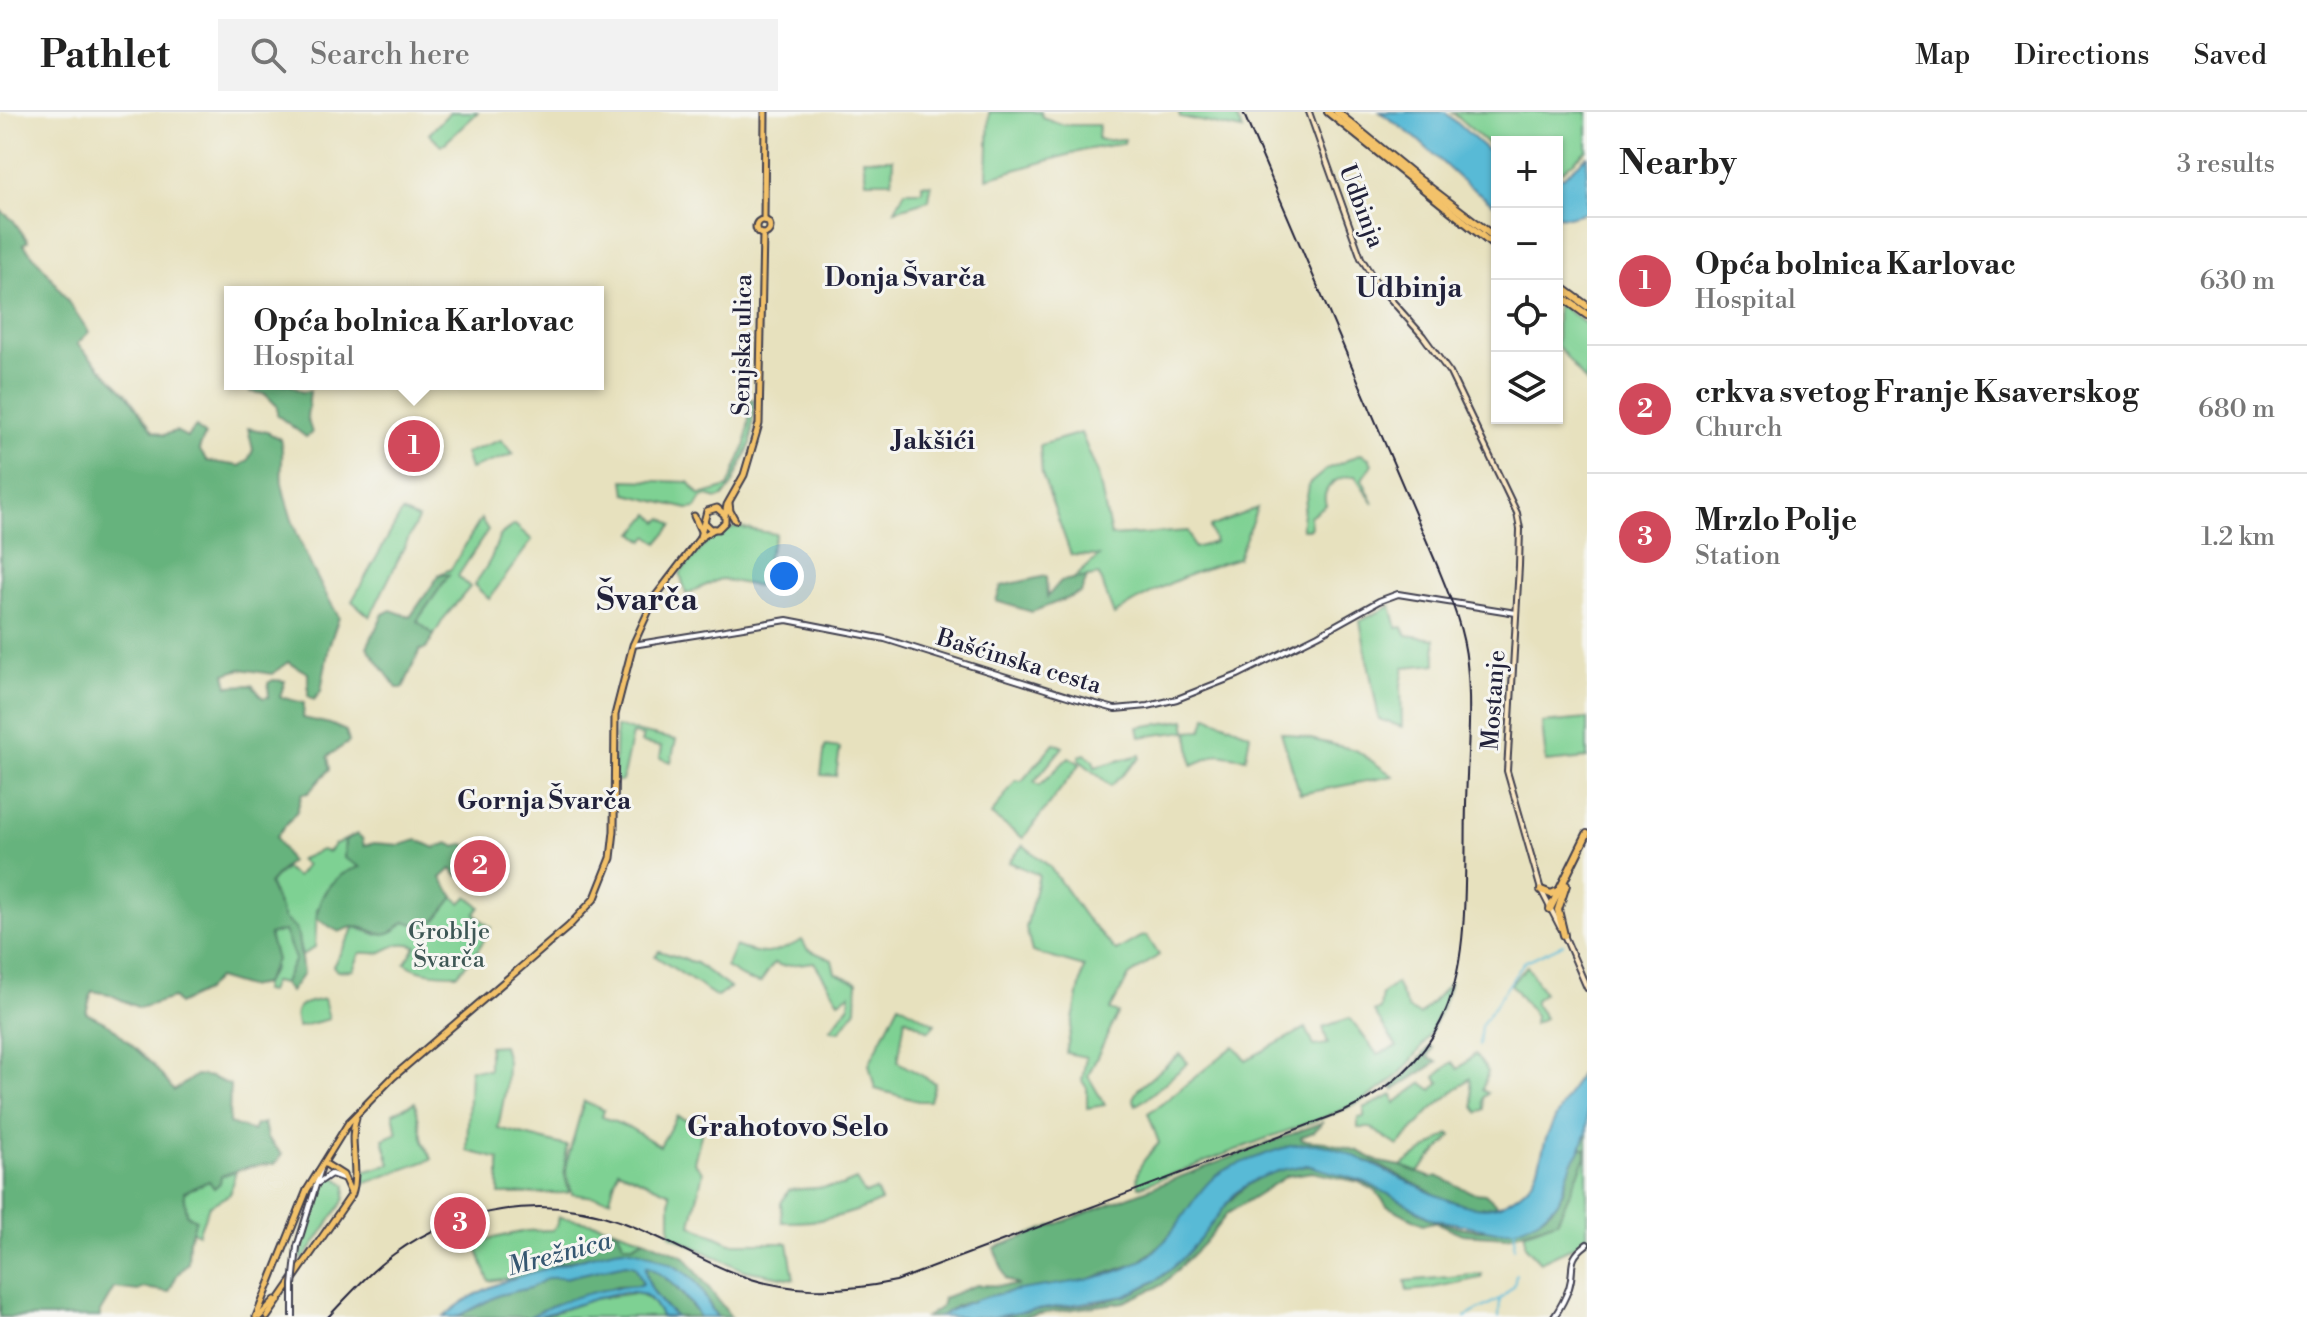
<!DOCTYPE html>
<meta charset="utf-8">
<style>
body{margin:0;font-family:"Libre Bodoni",serif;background:#f2f2f2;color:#222}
.controls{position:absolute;right:24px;top:24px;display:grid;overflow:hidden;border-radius:0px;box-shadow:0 2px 6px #0004}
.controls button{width:72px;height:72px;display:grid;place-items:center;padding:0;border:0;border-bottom:2px solid #e0e0e0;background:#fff;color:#222;font:40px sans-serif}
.you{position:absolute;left:784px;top:464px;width:28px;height:28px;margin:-20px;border:6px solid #fff;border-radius:50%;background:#1a73e8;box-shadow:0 0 0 12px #1a73e833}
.badge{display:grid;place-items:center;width:52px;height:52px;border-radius:50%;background:#d1495b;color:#fff;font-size:26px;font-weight:700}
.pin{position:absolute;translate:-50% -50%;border:4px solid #fff;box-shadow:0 2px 8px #0006}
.popup{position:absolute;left:224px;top:174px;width:380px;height:104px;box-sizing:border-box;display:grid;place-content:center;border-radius:0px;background:#fff;filter:drop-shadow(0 2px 6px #0005);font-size:26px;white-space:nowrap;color:#767676}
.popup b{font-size:30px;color:#222}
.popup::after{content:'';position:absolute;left:50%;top:100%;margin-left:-16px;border:16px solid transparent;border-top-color:#fff}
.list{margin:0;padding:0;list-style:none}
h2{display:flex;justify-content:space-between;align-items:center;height:104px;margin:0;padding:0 32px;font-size:34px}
h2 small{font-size:26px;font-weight:400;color:#767676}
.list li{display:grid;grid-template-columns:52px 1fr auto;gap:24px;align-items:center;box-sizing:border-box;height:128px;padding:0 32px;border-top:2px solid #e0e0e0}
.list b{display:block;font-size:30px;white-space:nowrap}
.list p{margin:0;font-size:26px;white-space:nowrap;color:#767676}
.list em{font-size:26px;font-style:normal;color:#767676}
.icon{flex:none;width:44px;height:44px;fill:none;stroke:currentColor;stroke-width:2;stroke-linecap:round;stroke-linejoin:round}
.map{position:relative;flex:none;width:1587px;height:1205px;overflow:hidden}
header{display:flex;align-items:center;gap:48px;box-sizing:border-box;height:112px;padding:0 40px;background:#fff;border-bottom:2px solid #e0e0e0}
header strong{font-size:38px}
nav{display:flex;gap:44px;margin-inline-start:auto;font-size:28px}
.search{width:560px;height:72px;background:#f2f2f2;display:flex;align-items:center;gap:20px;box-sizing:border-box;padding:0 28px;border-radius:0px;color:#767676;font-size:30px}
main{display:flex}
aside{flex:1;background:#fff}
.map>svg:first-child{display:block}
.green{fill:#7ed193;stroke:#507a67;stroke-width:2}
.forest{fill:#66b37d;stroke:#446a5c;stroke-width:2}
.water{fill:#58bad6;stroke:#3d6e88;stroke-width:2}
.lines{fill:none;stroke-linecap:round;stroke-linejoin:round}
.stream{stroke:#58bad6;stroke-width:2}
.tertiary-casing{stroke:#403f4f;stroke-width:8}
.secondary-casing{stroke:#403f4f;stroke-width:8}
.primary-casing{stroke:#403f4f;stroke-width:9}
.trunk-casing{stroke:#403f4f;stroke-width:10}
.tertiary{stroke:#fff;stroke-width:4}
.secondary{stroke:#fae7c3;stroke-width:4}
.primary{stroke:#f3c26a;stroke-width:5}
.trunk{stroke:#f3c26a;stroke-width:6}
.rail{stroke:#22223b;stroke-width:2}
.tertiary-bridge-casing{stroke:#403f4f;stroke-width:8;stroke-linecap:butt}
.tertiary-bridge{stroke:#fff;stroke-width:4}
.labels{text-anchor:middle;stroke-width:6;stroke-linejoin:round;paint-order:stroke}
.street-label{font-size:24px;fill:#22223b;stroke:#f6f6f2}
.park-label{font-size:24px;fill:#3e5755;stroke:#f6f6f2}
.neighbourhood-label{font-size:26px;font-weight:bold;fill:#22223b;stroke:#f6f6f2}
.water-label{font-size:26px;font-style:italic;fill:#355771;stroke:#f6f6f2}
.quarter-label{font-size:28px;font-weight:bold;fill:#22223b;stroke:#f6f6f2}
.district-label{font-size:32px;font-weight:bold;fill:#22223b;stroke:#f6f6f2}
</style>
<header>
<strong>Pathlet</strong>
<div class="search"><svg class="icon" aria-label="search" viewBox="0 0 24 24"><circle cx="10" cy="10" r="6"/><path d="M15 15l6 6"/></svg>Search here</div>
<nav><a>Map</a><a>Directions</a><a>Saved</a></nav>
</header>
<main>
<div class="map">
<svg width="1587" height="1205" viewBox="0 0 1587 1205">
<rect width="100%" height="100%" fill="#f6f6f2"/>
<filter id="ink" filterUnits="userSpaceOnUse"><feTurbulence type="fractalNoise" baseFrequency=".0125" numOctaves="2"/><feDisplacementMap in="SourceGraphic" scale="16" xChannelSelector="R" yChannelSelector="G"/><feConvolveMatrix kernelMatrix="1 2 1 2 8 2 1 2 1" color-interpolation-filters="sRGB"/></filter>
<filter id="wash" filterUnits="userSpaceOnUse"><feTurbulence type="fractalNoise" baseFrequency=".006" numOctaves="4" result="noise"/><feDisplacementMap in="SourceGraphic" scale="32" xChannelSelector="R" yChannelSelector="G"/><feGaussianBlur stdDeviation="1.8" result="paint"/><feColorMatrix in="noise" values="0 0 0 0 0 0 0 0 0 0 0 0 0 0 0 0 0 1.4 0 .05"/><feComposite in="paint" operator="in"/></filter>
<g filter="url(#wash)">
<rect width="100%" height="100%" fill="#e7e1be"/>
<g class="green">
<path d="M450,0H478L442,34L429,22Z"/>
<path d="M989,0H1041L1042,5L1064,13H1099L1098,27C1109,31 1115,26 1125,27L1124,31L1085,38L987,66Z"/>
<path d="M1179,0H1234L1242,18L1180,5Z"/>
<path d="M1452,0H1587V38L1561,60L1557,59V30H1497V40Z"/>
<path d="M863,47H893L892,69H866Z"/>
<path d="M922,72L931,73L929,88L895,98L905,79H922Z"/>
<path d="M1557,191L1587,213V271L1557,233Z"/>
<path d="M751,287H754L751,331L732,373L723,385L717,387L707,384L702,386L696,396L688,397L626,382L624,368L689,370L700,383L728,375L746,332Z"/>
<path d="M1081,321L1098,362L1111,424L1188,419L1194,436L1215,430L1210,415L1257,396L1238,446C1194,459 1152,477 1114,503L1099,463L1072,468L1099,444L1071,443L1042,362L1040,333Z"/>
<path d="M501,328L514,342L470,357L465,341Z"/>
<path d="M1361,342L1369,346L1372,352L1362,367L1374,392L1355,364C1339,363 1320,375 1326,393L1310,404L1311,417H1302C1300,401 1308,388 1309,372L1327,357Z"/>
<path d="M402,400L418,407L370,505L352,489Z"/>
<path d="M650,402L659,410L663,406L673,413L658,431L649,424L644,429L634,421Z"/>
<path d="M481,407L488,418L458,464L470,475L444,506L434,523L416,510L448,464L440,462L451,457Z"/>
<path d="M515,413L532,428L489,487L474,473C480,464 488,454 492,444C500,426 495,424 515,413Z"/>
<path d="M736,415L776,422L757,474L720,467L686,482L680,461L713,423Z"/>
<path d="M1391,494L1397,516L1402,515L1407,523L1435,527L1436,552L1404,555L1401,573L1402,615L1379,607L1360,509Z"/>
<path d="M1207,604L1250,622L1246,646L1218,642L1192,653L1188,619L1202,618Z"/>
<path d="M1587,607V646L1546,650L1542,611Z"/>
<path d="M1185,608L1187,619L1140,625L1138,615Z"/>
<path d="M616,615L676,628L671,650L660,646L662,635L641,631L643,624L632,622L622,669H614Z"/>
<path d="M1281,620L1356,638L1393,664L1300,682Z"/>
<path d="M1054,631L1063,635L1034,670L1040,673L1069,645L1080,652L1023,726L991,703L1016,668L1022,669Z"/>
<path d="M825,634L840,636L836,664L821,663Z"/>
<path d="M1085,642L1093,648L1095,655L1136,644L1140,643V646L1111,674L1079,648V644Z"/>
<path d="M345,728L344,746L362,755L317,797L315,835L302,844L295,816L284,807L269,771L285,757L297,765L306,753L299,748L321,738L328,740L335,732Z"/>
<path d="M1023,733L1049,754L1086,806L1116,839L1140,825L1147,824L1159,843L1129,864L1110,898L1118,901L1088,964L1105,993L1087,996V976L1082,969L1086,945L1066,941L1084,855L1032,840L1026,816L1039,763L1009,750Z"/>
<path d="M468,784L480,795L475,802L491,816L476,841L458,862C440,862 420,862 405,851L416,834C399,828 394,835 379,841C374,842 366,840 360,841L353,858L337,859L333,854L355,815L378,823L404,810L431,814L454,785L461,791Z"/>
<path d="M285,819L295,847L283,872L273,870L269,880L263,879L264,872L274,856L269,822Z"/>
<path d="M802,828L807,837L832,848L835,861L857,870L856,897L840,919L830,918L849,893L850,882L839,889L814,850L782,854L774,851L760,871L748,868L726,855L735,834C763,845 775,843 802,828Z"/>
<path d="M659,839L696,851L730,876L717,885L655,844Z"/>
<path d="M1527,854L1544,881L1535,888V892L1545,906L1534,912L1535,904L1511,872Z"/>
<path d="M1396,871L1408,897L1420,903L1450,871C1440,904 1428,931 1405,956C1370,994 1316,1008 1270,1025C1226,1042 1183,1058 1139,1075C1132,1056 1148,1044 1159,1031L1148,1001L1159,994L1234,934L1246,948L1306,916L1314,934L1328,932L1323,915L1350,906L1377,942L1397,935L1374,900L1380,897L1382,882Z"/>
<path d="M324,887L329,907L298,915C289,891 305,891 324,887Z"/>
<path d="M899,892L935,912L929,919L905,906L898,950L935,971L930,989H918L875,977L869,952Z"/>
<path d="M503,933L507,949L506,975L498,1016L567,1034L564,1059L569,1080L567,1081L499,1082V1047L467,1039L470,957L489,958V934Z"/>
<path d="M1180,942L1188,951L1146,987L1136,993L1133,986L1139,976Z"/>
<path d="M1475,942L1488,960L1482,978L1488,981L1483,986L1484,997L1478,1001L1474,995L1470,966L1431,998L1398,1034L1371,1016H1358V1006L1364,1005V996L1393,983L1395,991L1422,971L1432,978L1440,970L1435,965L1452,950L1458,957Z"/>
<path d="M584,989L604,998L602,1005L630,1016L660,1034L677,1004L703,1015L694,1050L703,1060L691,1113L730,1131H788L794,1167L743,1158L670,1123V1081L618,1058L610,1087L572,1082L566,1059L567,1049Z"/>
<path d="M415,990L423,1029L432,1047L363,1072V1060L390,1052L383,1027L397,1021L393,1001Z"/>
<path d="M1587,1020V1128L1540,1150L1525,1134V1121L1558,1108L1586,1036H1581Z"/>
<path d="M1449,1022L1452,1024L1417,1061L1401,1054Z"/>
<path d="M236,1058L230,1082L209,1094L198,1122L192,1119L195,1107L187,1103L184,1080L210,1068L214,1075L221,1064Z"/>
<path d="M334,1064L346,1073L345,1087L304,1147L300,1146L323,1071Z"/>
<path d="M856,1068L865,1082L876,1078L881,1089C848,1104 818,1111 782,1110L781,1091L789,1078L842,1074Z"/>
<path d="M559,1105L599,1112L644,1127L633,1133L564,1142L553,1153L526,1164L489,1169L475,1130L526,1119L552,1118L557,1114Z"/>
<path d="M1482,1162L1481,1166L1427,1177L1407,1179L1405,1169Z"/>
<path d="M634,1181C650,1183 654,1192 662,1205H541L594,1187Z"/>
</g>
<g class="forest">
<path d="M0,98L13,108L28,129L23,132L46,158L89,220L77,232L126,281L153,319L164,323L176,319L187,325L196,315L205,323L199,337L207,349L240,354L248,348L253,338L248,316L267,320L280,327C285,342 280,356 282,371C292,420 314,463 339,505L329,534L321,579L314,588L308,584V561L288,550L272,562L241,557L225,562L228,574L252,573L263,586L269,585L268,571L273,568L285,569L280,585L304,591L303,606L330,612L346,619L349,630L328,644L330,657L308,681L302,682L297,699L276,725L290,749L269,772L284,807L295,816L298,824L303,862L290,880L283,872L295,847L284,819L269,823L276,848L264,872L247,875L217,866L205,879L178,892L173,886L139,896L109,882L92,879L86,901L110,913L153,953L174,979L196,963L211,965L230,973L229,1011L253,1019L256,1013L264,1011L267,1026L282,1042L275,1052L251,1054L221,1064L220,1071L214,1076L209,1069L184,1080L187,1103L196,1107L189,1128L188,1151L177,1163L169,1180L144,1176L138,1179L114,1176L100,1200V1205H0Z"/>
<path d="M251,272H289L302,280L310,279L307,305L312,321L306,325L277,303V294L265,282L250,280Z"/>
<path d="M440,462L449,463L417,509L434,523L426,537L420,538L403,576H397L367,535L383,502L391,498L410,505Z"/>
<path d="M1046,464L1047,485L1061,469L1087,465L1081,481L1032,500L996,489L1001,474Z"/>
<path d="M357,722L362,726L364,734L374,731L400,733L418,728L435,736L448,731L456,735L465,732L475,740L458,764L451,757L441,766L454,785L431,814L404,810C381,834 376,814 353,815C348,816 344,818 339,820L317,807C318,781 335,761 360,755L344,746L345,728Z"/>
<path d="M1430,934L1433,936L1428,945L1437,950L1394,978L1392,974L1413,955Z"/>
<path d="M1323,1010L1314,1020L1301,1025L1302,1028L1325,1030L1358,1039L1379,1050L1401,1054L1432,1066L1437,1064L1473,1081L1485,1082L1498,1094L1475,1096L1444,1087L1378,1053L1315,1032L1287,1035L1214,1065L1163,1131L1138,1151L1083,1169L989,1184L956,1194L939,1205H926L941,1195L943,1186L977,1173L1019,1174L1006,1167L994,1136Z"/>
<path d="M1581,1036H1586V1045L1557,1109L1507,1125L1462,1122L1435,1110L1423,1112L1387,1094L1376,1079L1359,1070L1312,1060L1287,1064L1227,1102L1205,1130L1162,1173L1124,1190L1019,1205H993C1047,1192 1111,1200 1157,1168C1212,1130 1227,1055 1306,1053C1331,1053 1380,1076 1402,1089C1412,1094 1422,1104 1433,1108C1472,1121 1528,1128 1557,1091C1565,1080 1566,1063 1572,1051C1574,1046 1578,1041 1581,1036Z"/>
<path d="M617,1118L624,1133H633L644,1127L685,1145L731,1205H717L697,1171L654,1144L622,1137L553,1153L590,1123Z"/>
<path d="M626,1152L635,1154L643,1171L641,1173L617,1174L551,1194L529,1205H457L499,1183L530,1176L548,1166H564Z"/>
<path d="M646,1154C670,1165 684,1184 700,1205H676C662,1192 645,1174 646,1154Z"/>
</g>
<g class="water">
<path d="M1380,0H1445L1497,47V95L1459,66L1417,27Z"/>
<path d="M1587,44V100L1568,105L1557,104V65H1563Z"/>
<path d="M1587,950V1020L1581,1036L1572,1051L1558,1090L1538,1108L1515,1118L1497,1119L1431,1107L1402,1089L1365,1070L1307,1053L1281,1058L1256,1067L1235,1081L1201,1126L1182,1147L1157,1168L1126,1184L993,1205H939C998,1167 1075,1182 1137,1151C1173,1134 1185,1091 1213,1066C1225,1055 1247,1049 1263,1043C1279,1037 1298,1030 1316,1032C1368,1038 1458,1113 1502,1092C1514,1086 1528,1077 1534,1065C1541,1053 1542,1037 1547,1024C1558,998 1573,974 1587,950Z"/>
<path d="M622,1137C641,1137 686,1156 697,1172C704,1182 709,1194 717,1205H700C686,1184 670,1165 646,1154C644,1173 662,1193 676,1205H662C658,1199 654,1189 647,1184C623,1168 556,1205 529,1205C562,1186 605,1175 641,1173L643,1171L635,1154L626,1152L564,1166H548L530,1176L499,1183L457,1205H444C479,1172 529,1161 574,1149C590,1145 605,1139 622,1137Z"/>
</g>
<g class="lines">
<g class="stream">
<path d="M1479,933L1481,914L1524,850L1563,832"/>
<path d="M1514,1136L1515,1118"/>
<path d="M1465,1205L1499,1187"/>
<path d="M1499,1205L1500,1187L1514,1174L1516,1162"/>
</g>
</g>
</g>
<g filter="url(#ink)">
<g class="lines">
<defs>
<g id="tertiary">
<path d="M633,533L787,508L885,527L1074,586L1115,597L1148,594L1177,587L1238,563L1318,523L1379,489L1398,482L1516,501"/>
<path d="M318,1071L331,1062L345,1067"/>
<path d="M297,1135L321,1057"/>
<path d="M1554,1205C1560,1196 1565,1187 1569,1176C1576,1154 1565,1149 1587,1132"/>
</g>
<g id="secondary">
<path d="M1309,0L1361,146L1377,172L1423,224L1450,261L1517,401L1520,417L1519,454L1507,659L1541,778L1560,815"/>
<path d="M1564,823L1587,876"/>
</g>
<g id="primary">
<path d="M764,108L765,0"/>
<circle cx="763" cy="115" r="7"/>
<path d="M729,391L730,399L735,408"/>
<path d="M725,403L727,393L744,363L759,312L763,122"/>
<path d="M694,404L702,421"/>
<path d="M700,425L707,399L717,396L725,403V410L718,417H711L704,410"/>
<path d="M324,1051L343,1063L351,1081"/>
<path d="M256,1205L307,1078L349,1010L393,965L568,815L595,786L611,746L614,719L615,603L633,533L655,485L700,426L714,417"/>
<path d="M259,1205L275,1188"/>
<path d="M267,1205L352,1082C360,1057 348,1031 356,1006"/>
</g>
<g id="trunk">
<path d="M1328,0L1497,136"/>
<path d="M1337,0L1421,69L1497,127"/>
<path d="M1557,172L1587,194"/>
<path d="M1557,181L1587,203"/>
<path d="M1541,778L1551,782L1560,778"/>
<path d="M1550,797L1587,722"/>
<path d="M1564,823L1558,798L1566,773"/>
</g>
</defs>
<use href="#tertiary" class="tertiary-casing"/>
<use href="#secondary" class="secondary-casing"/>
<use href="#primary" class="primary-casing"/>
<use href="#trunk" class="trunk-casing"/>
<use href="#tertiary" class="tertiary"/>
<use href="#secondary" class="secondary"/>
<use href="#primary" class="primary"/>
<use href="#trunk" class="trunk"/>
<path class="rail" d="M328,1205C349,1183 369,1160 394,1142C458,1095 544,1082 619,1109C657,1122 692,1144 729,1159C784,1182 839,1181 896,1169L1345,999C1386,980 1421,951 1441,909C1471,850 1464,758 1466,692C1467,646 1472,598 1467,552C1464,517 1450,485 1437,453L1243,0"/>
<defs>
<path id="tertiary-bridge" d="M293,1205V1173L297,1135"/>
</defs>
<use href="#tertiary-bridge" class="tertiary-bridge-casing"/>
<use href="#tertiary-bridge" class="tertiary-bridge"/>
</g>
</g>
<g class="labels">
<g class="street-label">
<text transform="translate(1362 94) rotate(69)" y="8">Udbinja</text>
<text transform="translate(742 233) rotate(-89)" y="8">Senjska ulica</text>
<text transform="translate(1019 549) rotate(17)" y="8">Bašćinska cesta</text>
<text transform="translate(1493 588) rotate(-86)" y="8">Mostanje</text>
</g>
<g class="park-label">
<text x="449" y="827">Groblje<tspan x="449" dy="28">Švarča</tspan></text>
</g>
<g class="neighbourhood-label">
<text x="905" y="174">Donja Švarča</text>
<text x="934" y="337">Jakšići</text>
<text x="544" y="697">Gornja Švarča</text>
</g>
<g class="water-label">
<text transform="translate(559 1141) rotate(-15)" y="9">Mrežnica</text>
</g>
<g class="quarter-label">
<text x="1409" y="185">Udbinja</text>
<text x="788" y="1024">Grahotovo Selo</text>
</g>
<g class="district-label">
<text x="647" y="498">Švarča</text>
</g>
</g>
</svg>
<div class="controls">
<button>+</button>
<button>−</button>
<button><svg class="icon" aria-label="locate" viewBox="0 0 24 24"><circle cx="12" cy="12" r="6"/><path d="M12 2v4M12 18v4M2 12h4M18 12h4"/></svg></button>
<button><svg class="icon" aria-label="layers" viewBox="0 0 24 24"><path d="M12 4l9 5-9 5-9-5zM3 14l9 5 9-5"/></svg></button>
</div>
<div class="you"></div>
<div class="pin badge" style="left:414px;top:334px">1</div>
<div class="popup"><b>Opća bolnica Karlovac</b>Hospital</div>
<div class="pin badge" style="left:480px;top:754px">2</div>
<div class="pin badge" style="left:460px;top:1111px">3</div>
</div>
<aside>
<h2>Nearby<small>3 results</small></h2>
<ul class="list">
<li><span class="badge">1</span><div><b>Opća bolnica Karlovac</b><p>Hospital</p></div><em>630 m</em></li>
<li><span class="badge">2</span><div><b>crkva svetog Franje Ksaverskog</b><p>Church</p></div><em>680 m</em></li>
<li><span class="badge">3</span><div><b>Mrzlo Polje</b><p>Station</p></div><em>1.2 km</em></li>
</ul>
</aside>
</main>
